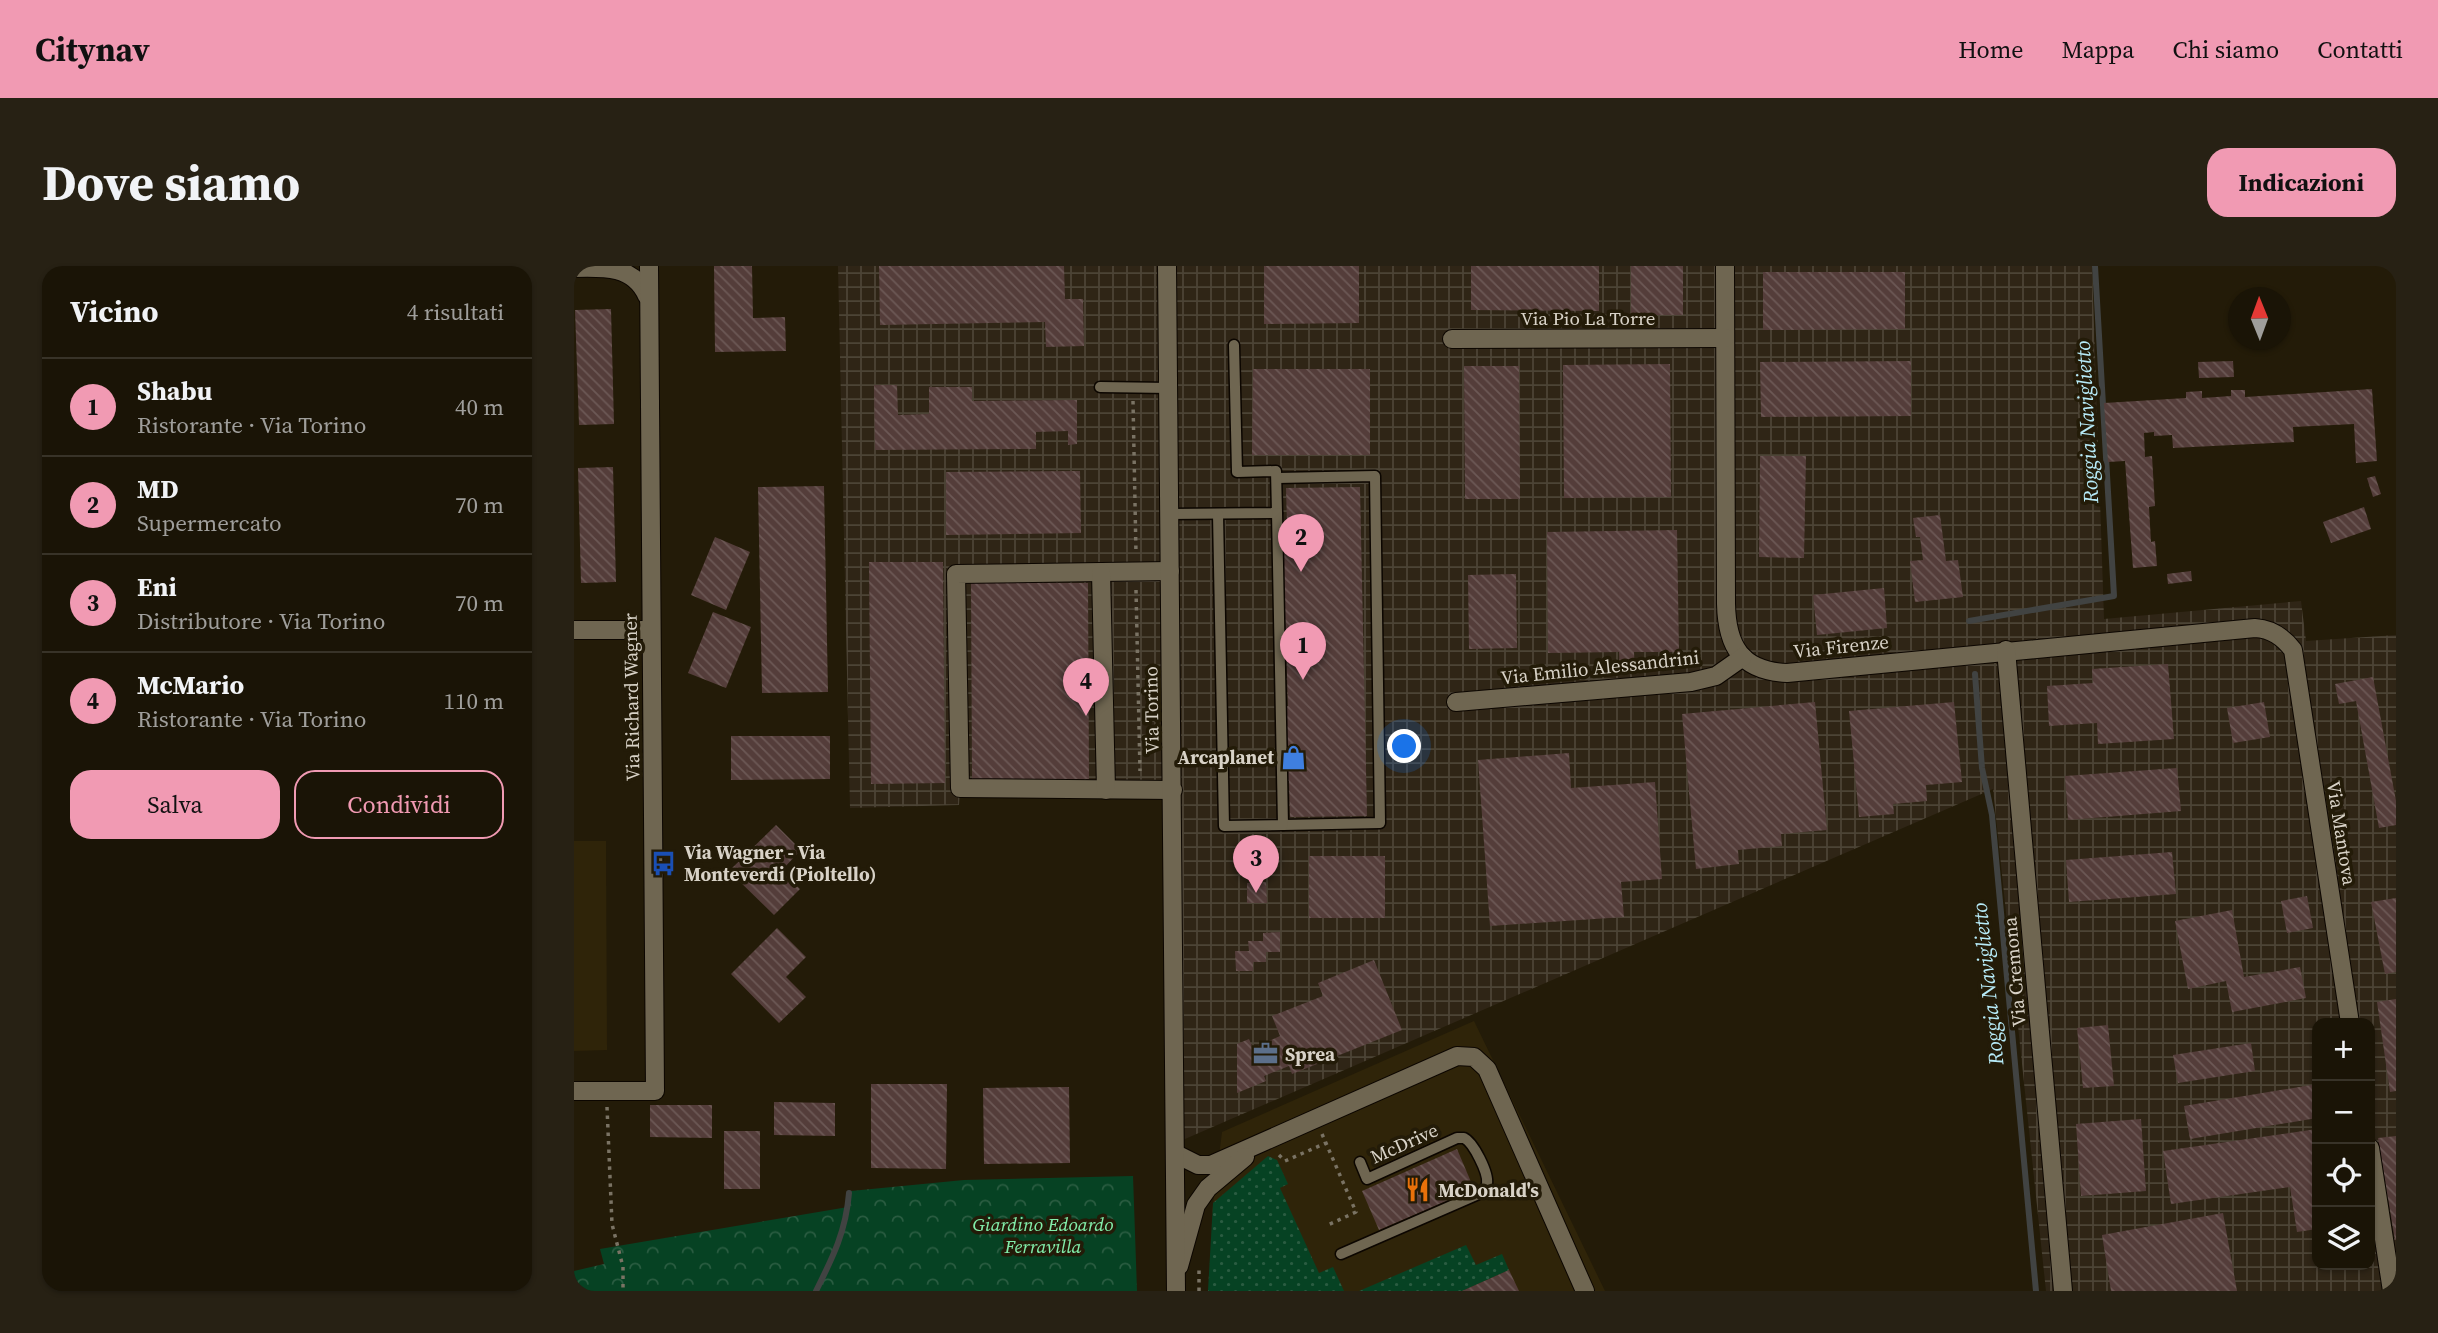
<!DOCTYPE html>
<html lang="it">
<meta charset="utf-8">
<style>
body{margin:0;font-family:"Source Serif 4",serif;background:#272114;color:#f1f3f6}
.controls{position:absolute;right:21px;bottom:21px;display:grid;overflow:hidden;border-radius:14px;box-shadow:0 2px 5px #0004}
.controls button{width:63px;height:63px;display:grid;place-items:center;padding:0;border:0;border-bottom:2px solid #383328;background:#1a1406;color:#f1f3f6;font:35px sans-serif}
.compass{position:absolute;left:1654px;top:21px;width:63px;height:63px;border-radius:50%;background:#1a1406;box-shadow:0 2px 5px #0004;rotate:359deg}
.you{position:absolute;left:831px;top:481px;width:24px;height:24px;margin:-18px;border:5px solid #fff;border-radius:50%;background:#1a73e8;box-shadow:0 0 0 10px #1a73e833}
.badge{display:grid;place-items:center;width:46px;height:46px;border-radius:50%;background:#f19ab3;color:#111;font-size:23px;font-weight:700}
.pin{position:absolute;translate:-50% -58px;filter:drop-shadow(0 2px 4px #0008)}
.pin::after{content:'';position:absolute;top:37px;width:24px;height:21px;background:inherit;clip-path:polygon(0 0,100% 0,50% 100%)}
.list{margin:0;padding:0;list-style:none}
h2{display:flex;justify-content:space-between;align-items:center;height:91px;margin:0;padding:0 28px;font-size:30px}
h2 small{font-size:23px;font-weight:400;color:#9f9e9b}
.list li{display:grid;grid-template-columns:46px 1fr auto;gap:21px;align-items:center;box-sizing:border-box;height:98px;padding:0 28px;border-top:2px solid #383328}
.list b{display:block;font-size:26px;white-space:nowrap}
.list p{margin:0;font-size:23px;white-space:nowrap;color:#9f9e9b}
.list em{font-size:23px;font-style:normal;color:#9f9e9b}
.actions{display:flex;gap:14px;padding:21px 28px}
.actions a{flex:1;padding:16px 0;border:2px solid #f19ab3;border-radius:21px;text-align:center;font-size:24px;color:#f19ab3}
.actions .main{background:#f19ab3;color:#111}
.icon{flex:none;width:38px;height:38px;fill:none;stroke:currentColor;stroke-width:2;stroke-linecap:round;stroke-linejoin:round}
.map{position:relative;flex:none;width:1822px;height:1025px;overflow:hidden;border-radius:21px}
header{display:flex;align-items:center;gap:42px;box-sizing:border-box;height:98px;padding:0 35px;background:#f19ab3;color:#111}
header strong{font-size:33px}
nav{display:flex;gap:38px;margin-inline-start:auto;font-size:24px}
.intro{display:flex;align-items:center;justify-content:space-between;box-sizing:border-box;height:168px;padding:0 42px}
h1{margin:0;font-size:49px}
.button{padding:18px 32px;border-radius:21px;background:#f19ab3;color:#111;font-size:24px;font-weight:700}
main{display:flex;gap:42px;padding:0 42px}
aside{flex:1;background:#1a1406;border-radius:21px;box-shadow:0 2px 5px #0004}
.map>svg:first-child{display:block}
.built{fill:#2f2409}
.industrial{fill:url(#industrial-grid);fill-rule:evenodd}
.grass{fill:url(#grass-dots)}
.park{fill:url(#park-crowns)}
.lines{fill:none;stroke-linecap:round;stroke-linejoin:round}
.stream{stroke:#414342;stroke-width:6}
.building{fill:url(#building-back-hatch)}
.lane-casing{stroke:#0c0600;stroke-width:13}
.street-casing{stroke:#0c0600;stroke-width:20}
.secondary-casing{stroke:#0c0600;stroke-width:20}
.path{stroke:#7a7364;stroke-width:3.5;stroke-dasharray:3.5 5;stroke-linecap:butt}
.lane{stroke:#6f6651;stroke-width:10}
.street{stroke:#6f6651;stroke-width:18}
.secondary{stroke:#6f6651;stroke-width:18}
.labels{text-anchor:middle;stroke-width:7;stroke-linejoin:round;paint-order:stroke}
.street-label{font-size:19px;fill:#d8d2c7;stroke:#231b08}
.poi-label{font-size:19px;font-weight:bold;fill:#d8d2c7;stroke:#231b08;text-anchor:start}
.park-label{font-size:19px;font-style:italic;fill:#82eeaa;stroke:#231b08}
.water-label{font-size:21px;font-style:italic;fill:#b7ebf8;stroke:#231b08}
</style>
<header>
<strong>Citynav</strong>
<nav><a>Home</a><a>Mappa</a><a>Chi siamo</a><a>Contatti</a></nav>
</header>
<div class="intro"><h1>Dove siamo</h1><a class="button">Indicazioni</a></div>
<main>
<aside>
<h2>Vicino<small>4 risultati</small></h2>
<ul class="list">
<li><span class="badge">1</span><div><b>Shabu</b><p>Ristorante · Via Torino</p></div><em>40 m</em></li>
<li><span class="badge">2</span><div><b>MD</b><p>Supermercato</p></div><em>70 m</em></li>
<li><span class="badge">3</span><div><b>Eni</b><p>Distributore · Via Torino</p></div><em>70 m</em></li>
<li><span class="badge">4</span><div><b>McMario</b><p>Ristorante · Via Torino</p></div><em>110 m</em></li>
</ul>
<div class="actions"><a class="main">Salva</a><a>Condividi</a></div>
</aside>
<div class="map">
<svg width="1822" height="1025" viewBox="0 0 1822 1025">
<defs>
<pattern id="industrial-grid" width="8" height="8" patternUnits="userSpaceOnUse" patternTransform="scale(1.75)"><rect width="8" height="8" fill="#2f2516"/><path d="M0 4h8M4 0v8" fill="none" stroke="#4c4436"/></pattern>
<pattern id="grass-dots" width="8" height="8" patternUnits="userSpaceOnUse" patternTransform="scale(1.75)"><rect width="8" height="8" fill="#064223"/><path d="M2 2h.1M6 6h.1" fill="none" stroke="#2a5c41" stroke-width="1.8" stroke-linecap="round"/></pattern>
<pattern id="park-crowns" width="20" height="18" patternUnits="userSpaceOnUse" patternTransform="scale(1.75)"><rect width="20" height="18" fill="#064223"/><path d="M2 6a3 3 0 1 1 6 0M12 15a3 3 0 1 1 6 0" fill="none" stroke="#2a5c41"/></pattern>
<pattern id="building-back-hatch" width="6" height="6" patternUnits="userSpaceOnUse" patternTransform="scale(1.75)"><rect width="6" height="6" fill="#543d3a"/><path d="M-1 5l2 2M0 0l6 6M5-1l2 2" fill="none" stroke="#6c5855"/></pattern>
</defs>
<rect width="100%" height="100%" fill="#231b08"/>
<g class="built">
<path d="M0,575H32L33,784L0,785Z"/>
<path d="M900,755L1031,1025H752L638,946L648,866Z"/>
</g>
<path class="industrial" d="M264,0H1518L1530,353L1727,335L1732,375L1822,369V1025H1472L1419,523L604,876L598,524L386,523L385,539L276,542ZM1743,757H1796V999H1743Z"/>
<g class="grass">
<path d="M694,890L703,894L714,918L706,922L745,1007L759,1001L770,1025H634L639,937Z"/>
<path d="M892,979L902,999L928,988L935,1004L888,1025H785Z"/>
</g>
<path class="park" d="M559,910L563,1025H0V1005L30,998L26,983L274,941L277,925L390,914Z"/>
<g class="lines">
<g class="stream">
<path d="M1395,355L1540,330L1521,0"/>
<path d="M1401,408L1408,502L1418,549L1462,1025"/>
<path d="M242,1025C259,991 272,965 275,927"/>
</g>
</g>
<g class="building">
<path d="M140,0H178L179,52L211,51L212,85L141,86Z"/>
<path d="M305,0H490L491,33H509L510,80L472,81L471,56L306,59Z"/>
<path d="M690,0H785V57L690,58Z"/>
<path d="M897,0H1025V45L897,44Z"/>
<rect x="1057" y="0" width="52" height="49"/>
<path d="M1189,6H1331V63L1189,64Z"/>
<path d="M37,43L40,158L5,159L1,44Z"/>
<path d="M1337,95V150L1187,151L1186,96Z"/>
<path d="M1659,95L1660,111L1625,112L1624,96Z"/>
<path d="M1096,98L1097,231L990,232L989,99Z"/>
<path d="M890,100H945L946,233H891Z"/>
<path d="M679,103H796V189H678Z"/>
<path d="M300,119H323L324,149L355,148V121H398V135L503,134V178L494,179V165L462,166V183L301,184Z"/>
<path d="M1798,123L1803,195L1782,197L1780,158L1719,161L1720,176L1599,182L1598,169L1580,170V166L1570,167L1571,191L1578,190L1581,240L1575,241L1577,276L1581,275L1583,300L1559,302L1551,195L1534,196L1530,137L1612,132V126L1628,125V132L1657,130V124H1671V131Z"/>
<path d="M1186,190H1232L1230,292L1185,291Z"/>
<path d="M39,201L42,316L7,317L4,202Z"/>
<path d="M506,205L507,267L372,269V206Z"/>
<path d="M1801,210L1807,228L1799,231L1793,212Z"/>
<path d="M250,220L254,426L188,427L184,221Z"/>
<path d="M786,221L793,550L716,551L715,515H712L711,441L714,440L708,259H713L712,222Z"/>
<path d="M1790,241L1797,263L1757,277L1749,256Z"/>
<path d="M1366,249L1372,295L1384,294L1389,331L1341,336L1336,295L1349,294L1346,271H1342L1339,252Z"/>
<path d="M1103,264L1105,386H1060L1061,408H1046L1045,386L974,387L973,266Z"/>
<path d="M141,271L176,286L152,344L117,329Z"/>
<path d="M295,296H369L371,517L297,518Z"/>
<path d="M1617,305L1618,315L1594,318L1593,308Z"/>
<path d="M942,308L943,382L895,383L894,309Z"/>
<path d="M397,317H514L515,513H398Z"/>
<path d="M1310,322L1313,362L1243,369L1239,329Z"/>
<path d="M139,346L177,361L152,422L114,407Z"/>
<path d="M1594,398L1600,473L1524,478L1523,457L1475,460L1473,420L1519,417L1518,403Z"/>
<path d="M1799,411L1822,535V559L1805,562L1782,435L1765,438L1761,418Z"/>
<path d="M1241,436L1253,564L1207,568L1208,580L1164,584L1165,598L1122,603L1108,448Z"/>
<path d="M1380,436L1388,516L1352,519L1353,535L1319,538L1320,548L1285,551L1275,445Z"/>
<path d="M1690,436L1696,471L1659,477L1653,442Z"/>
<path d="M157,470H256V513L157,514Z"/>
<path d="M995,487L997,522L1081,516L1088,613L1047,616L1050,651L916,660L904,494Z"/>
<path d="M1603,502L1607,545L1494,554L1491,510Z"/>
<path d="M202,559L227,584L207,605L226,623L200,649L155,605Z"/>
<path d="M1598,586L1602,628L1495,636L1492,594Z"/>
<rect x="735" y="590" width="76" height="62"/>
<path d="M692,616L693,637H673V617Z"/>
<path d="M1733,630L1739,662L1713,667L1707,635Z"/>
<path d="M1822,632V706L1811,708L1797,636Z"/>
<path d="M1658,644L1670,711L1726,701L1732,732L1658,746L1652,715L1614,723L1601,655Z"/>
<path d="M203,662L232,691L212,711L232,731L205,757L157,708Z"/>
<path d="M706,666V686H692V696H679V705H662L661,685H675L674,675H689V667Z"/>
<path d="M800,694L828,764L718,808L715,800L690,810L692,815L663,827V778L675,773L679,782L706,770L698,750L749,730L744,717Z"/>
<path d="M1822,733V825L1816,826L1803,736Z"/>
<path d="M1534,759L1540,820L1509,822L1503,762Z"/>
<path d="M1677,777L1681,805L1604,817L1599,789Z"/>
<path d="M297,818H373L372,903L297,902Z"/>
<path d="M1743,818V852L1616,873L1610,840Z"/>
<path d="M495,821L496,897L410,898L409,822Z"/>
<path d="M200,836L261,837V870L200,869Z"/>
<path d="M76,839H138V872L76,871Z"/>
<path d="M1567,853L1572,925L1507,930L1502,858Z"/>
<path d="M1743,863V963L1723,966L1716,921L1597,938L1589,885Z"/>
<rect x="150" y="865" width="36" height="58"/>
<path d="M1822,870V974H1821L1804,872Z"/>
<path d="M883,883L900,923L805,964L788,925Z"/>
<path d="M1649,947L1663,1025H1537L1528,969Z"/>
<path d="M935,1004L945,1025H888Z"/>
</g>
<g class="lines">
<defs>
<g id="lane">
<path d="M526,121L595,122"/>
<path d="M703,212L801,210L806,557L709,559"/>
<path d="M596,248L703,247L702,205L663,206L660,79"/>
<path d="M644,248L650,560L709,559L703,247"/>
<path d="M767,988L907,927C910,924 912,923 913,918C915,907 899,876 890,872H883L793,913L786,896"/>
</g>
<g id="street">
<path d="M1151,0L1152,338C1153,380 1167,405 1213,407L1681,362C1698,363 1709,371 1719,384L1776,757"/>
<path d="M0,2C31,1 60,0 73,30"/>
<path d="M878,73L1151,72"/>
<path d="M596,305L382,308L386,522L599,524"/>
<path d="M527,306L532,524"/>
<path d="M0,364H77"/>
<path d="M1432,384L1489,1025"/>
<path d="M882,436L1117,416L1142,410L1169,391"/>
<path d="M0,825H81L75,0"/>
<path d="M1796,882L1818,1025"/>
<path d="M602,888L624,899H637L883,790L900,791L913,803L1011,1025"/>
<path d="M605,1000L622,939L634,922L671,891"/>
</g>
<path id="secondary" d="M593,0L602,1025"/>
</defs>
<use href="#lane" class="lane-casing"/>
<use href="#street" class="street-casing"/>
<use href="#secondary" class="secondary-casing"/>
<g class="path">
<path d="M559,135L562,288"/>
<path d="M562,324L566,505"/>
<path d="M33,841L38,958L49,1001V1025"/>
<path d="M748,868L782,946L754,959"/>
<path d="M705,889L711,895L752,877"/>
<path d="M625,1025V1003"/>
</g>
<use href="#lane" class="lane"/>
<use href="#street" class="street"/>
<use href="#secondary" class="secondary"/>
</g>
<defs>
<symbol id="shop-bare" viewBox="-9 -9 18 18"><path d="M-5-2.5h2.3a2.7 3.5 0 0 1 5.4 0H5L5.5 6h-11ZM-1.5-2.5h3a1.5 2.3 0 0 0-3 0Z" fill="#3f7fe0" stroke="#231b08" stroke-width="2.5" paint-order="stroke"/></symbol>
<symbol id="bus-bare" viewBox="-9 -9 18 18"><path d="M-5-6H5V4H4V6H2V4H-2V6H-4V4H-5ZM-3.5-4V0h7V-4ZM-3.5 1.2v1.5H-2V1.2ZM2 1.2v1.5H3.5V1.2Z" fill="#1a4fb4" stroke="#231b08" stroke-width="2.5" paint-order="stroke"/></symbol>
<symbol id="office-bare" viewBox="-9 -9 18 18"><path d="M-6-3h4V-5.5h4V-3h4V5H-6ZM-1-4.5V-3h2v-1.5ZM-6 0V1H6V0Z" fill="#5c6f8a" stroke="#231b08" stroke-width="2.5" paint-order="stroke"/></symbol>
<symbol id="restaurant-bare" viewBox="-9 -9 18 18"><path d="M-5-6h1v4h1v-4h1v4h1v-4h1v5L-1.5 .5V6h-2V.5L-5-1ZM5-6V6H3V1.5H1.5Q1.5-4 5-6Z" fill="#e8710a" stroke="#231b08" stroke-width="2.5" paint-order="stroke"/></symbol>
</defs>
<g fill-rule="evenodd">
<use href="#shop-bare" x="702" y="474" width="35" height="35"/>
<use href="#bus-bare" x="72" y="580" width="35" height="35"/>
<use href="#office-bare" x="674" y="770" width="35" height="35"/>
<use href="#restaurant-bare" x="826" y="906" width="35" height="35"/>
</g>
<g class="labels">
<g class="street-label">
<text x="1014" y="59">Via Pio La Torre</text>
<text transform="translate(1267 380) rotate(-6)" y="7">Via Firenze</text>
<text transform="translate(1026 401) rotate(-6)" y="7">Via Emilio Alessandrini</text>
<text transform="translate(57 431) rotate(-91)" y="7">Via Richard Wagner</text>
<text transform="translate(577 444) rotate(-91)" y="7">Via Torino</text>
<text transform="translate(1768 567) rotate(81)" y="7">Via Mantova</text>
<text transform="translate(1440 706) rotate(-95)" y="7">Via Cremona</text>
<text transform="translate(830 877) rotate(-24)" y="7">McDrive</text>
</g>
<g class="poi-label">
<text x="700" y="498" text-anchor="end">Arcaplanet</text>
<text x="110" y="593">Via Wagner - Via<tspan x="110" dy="22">Monteverdi (Pioltello)</tspan></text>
<text x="711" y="795">Sprea</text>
<text x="864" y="931">McDonald's</text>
</g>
<g class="park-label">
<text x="469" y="965">Giardino Edoardo<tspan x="469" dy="22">Ferravilla</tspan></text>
</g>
<g class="water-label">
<text transform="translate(1513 156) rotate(-93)" y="7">Roggia Naviglietto</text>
<text transform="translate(1414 718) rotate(-96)" y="7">Roggia Naviglietto</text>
</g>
</g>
</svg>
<div class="controls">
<button>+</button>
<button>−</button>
<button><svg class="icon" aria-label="locate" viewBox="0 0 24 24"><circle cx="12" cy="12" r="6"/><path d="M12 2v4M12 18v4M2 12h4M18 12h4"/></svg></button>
<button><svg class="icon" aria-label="layers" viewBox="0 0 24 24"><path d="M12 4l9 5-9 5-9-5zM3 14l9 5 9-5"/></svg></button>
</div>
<svg class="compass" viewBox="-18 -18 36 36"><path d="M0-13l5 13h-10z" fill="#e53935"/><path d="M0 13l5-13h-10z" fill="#9f9e9b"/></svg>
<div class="you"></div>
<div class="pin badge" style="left:729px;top:414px">1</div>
<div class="pin badge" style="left:727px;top:306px">2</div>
<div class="pin badge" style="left:682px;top:627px">3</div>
<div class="pin badge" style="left:512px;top:450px">4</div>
</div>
</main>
